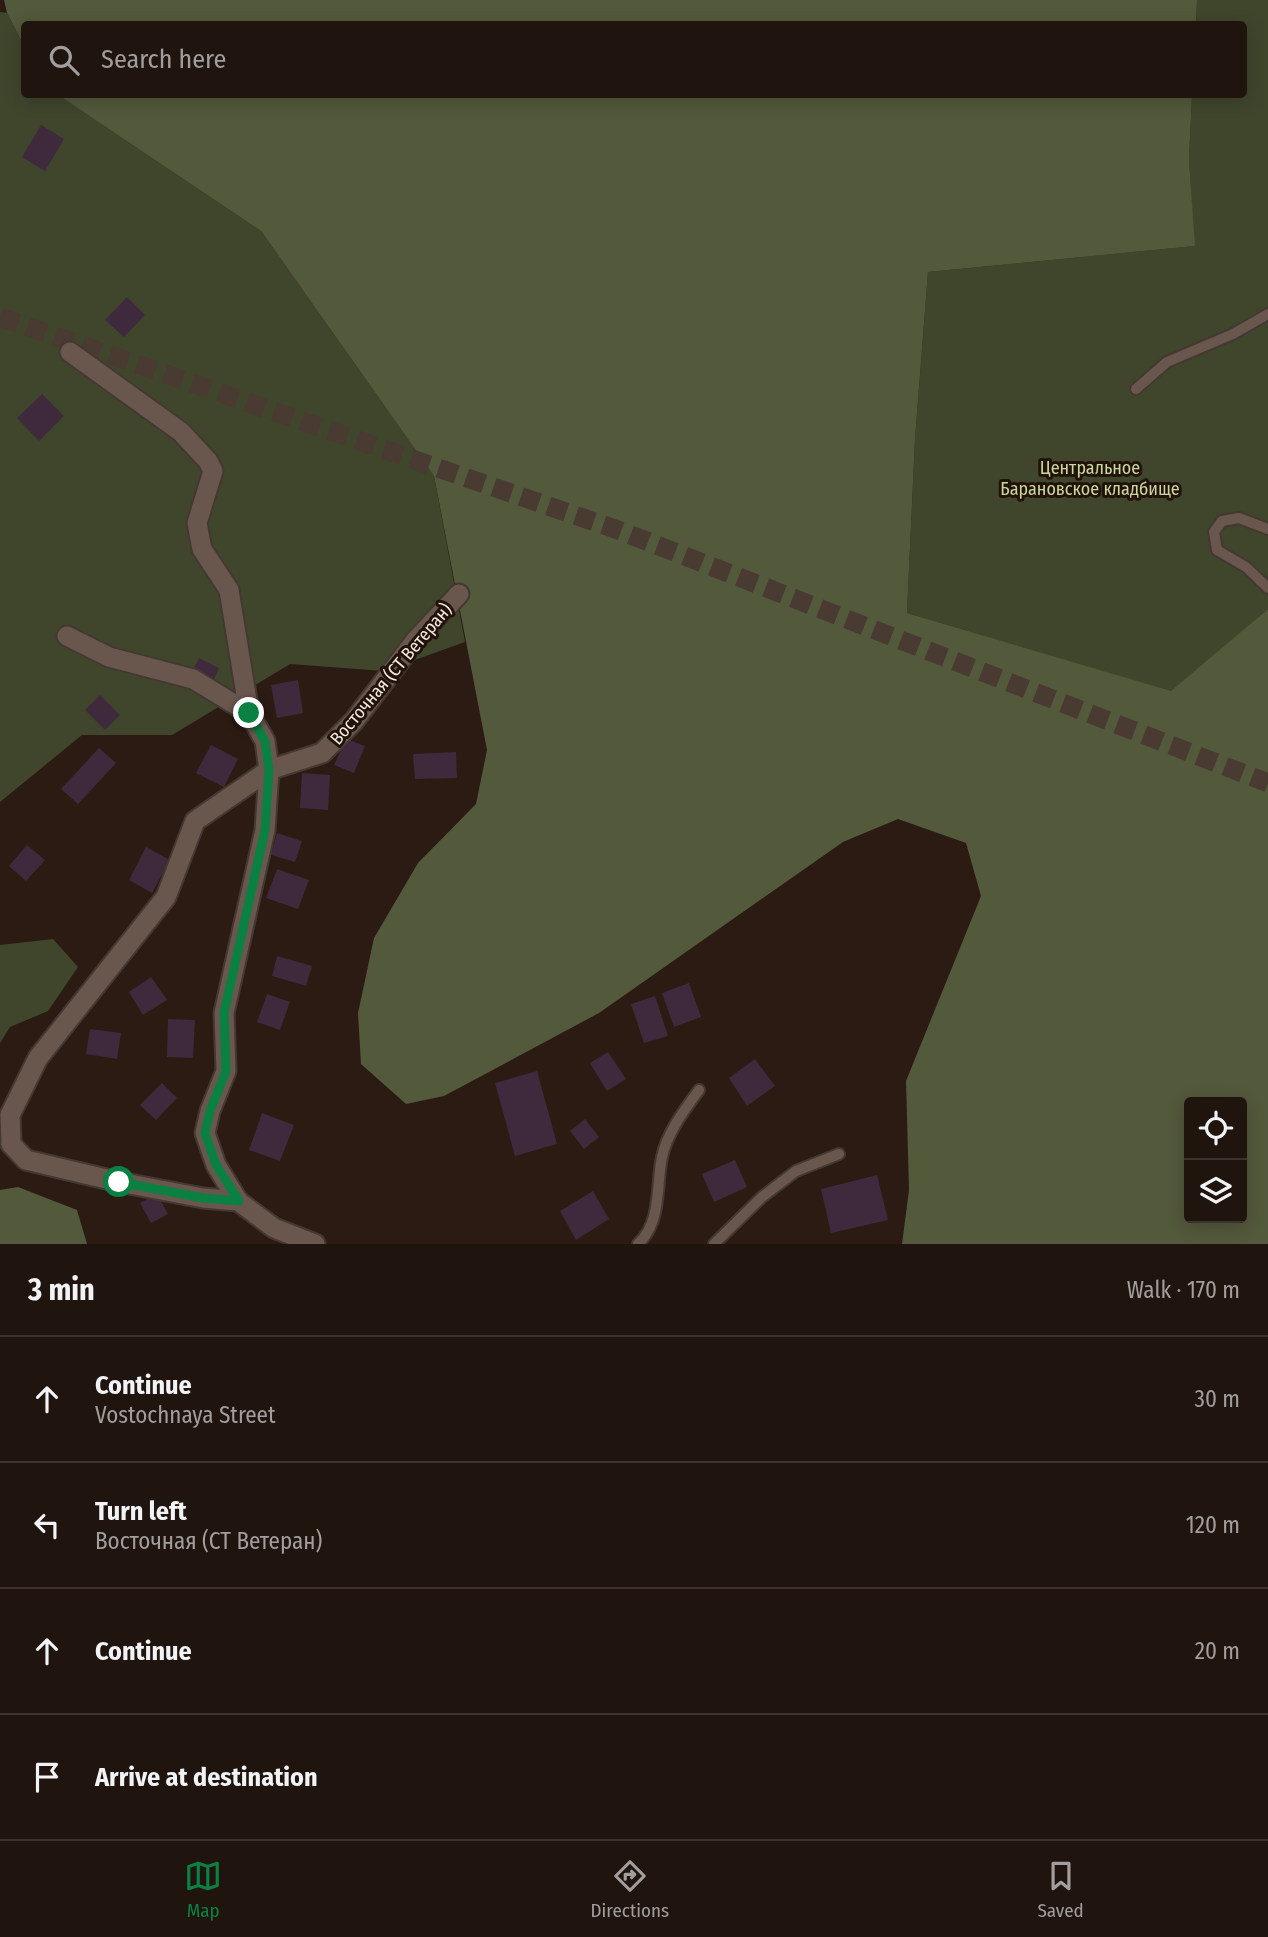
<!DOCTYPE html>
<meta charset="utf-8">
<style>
body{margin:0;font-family:"Fira Sans Condensed",sans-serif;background:#281d17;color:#f1f3f6}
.controls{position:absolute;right:21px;bottom:21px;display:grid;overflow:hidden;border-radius:7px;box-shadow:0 4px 18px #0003}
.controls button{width:63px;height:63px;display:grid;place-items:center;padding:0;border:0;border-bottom:2px solid #3d332e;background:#20140e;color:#f1f3f6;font:35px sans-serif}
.stop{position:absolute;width:21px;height:21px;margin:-16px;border:5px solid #0b8043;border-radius:50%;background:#fff}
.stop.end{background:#0b8043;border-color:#fff;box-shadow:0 2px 7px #0008}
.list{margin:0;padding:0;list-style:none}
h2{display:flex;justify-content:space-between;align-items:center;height:91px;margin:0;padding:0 28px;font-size:30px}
h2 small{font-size:23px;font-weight:400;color:#a29e9e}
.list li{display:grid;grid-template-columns:46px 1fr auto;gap:21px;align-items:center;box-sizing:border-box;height:126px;padding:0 28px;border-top:2px solid #3d332e}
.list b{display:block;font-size:26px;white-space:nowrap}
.list p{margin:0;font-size:23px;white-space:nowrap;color:#a29e9e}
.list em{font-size:23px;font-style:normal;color:#a29e9e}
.icon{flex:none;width:38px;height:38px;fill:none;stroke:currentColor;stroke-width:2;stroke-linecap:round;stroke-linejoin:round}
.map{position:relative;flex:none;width:1268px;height:1244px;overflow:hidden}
.search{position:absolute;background:#20140e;box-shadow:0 4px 18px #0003;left:21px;right:21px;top:21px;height:77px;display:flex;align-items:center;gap:18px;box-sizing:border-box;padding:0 24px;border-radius:7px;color:#a29e9e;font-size:26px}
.sheet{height:595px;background:#20140e}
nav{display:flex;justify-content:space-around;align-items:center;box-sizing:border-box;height:98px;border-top:2px solid #3d332e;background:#20140e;font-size:19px;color:#a29e9e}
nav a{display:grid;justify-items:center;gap:4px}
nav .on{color:#0b8043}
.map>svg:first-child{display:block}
.green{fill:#40462c}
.forest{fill:#53593b;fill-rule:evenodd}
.building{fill:#3f293d}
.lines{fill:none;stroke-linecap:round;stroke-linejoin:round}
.trunk-tunnel{stroke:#493a32;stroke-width:19;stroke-dasharray:19 10;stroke-linecap:butt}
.service-casing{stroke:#443833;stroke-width:14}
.minor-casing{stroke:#443833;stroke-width:23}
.service{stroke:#69574d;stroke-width:10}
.minor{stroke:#69574d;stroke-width:19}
.route{stroke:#0b8043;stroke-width:9}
.labels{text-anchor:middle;stroke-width:6;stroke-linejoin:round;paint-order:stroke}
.park-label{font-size:18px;fill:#cad69d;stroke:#21120a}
.street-label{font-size:18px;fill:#f3e8e2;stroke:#21120a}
</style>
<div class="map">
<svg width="1268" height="1244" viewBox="0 0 1268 1244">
<rect width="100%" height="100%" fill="#2b1b13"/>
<g class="green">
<path d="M1197,0H1268V609L1172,692L907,613L915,439L928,272L1194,246L1189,160L1192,95L1244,94V24H1196Z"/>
<path d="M0,12L7,13L24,46V94L58,95L261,231L434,476L465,642L384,671L290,664L172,735H82L0,802Z"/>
<path d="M53,939L78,967L48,1011L10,1027L0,1043V945Z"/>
</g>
<g class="forest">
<path d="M4,0H1197L1196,24H24V46L7,13Z"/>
<path d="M58,95H1192L1189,160L1195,246L928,272L915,439L907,613L1171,691L1268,609V1244H902L909,1190L906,1081L981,896L966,843L898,819L843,842L599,1013L444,1096L406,1104L361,1064L358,1013L374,938L418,863L476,804L487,750L434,476L261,231ZM1189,1102H1242V1218H1189Z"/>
<path d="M18,1187L77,1210L87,1244H0V1190Z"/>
</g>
<g class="building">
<path d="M41,125L64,139L45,171L22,157Z"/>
<path d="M127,297L145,315L124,337L105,320Z"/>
<path d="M42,394L64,416L39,441L17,418Z"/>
<path d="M199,658L219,668L212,684L191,674Z"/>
<path d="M298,680L303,713L277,718L271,685Z"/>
<path d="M100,695L120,715L105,730L85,710Z"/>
<path d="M346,739L365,746L354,773L334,765Z"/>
<path d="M211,745L238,759L224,787L196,773Z"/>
<path d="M99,748L116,763L78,804L61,789Z"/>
<path d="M456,752L457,778L415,779L413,754Z"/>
<path d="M302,773L330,775L328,810L300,808Z"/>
<path d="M277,833L302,841L295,862L271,855Z"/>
<path d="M27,845L45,860L26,881L9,866Z"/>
<path d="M146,847L170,860L152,893L129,880Z"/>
<path d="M277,869L309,880L298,909L266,898Z"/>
<path d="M277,956L312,966L306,986L272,976Z"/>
<path d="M151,977L167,1000L143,1015L129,992Z"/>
<path d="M689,983L701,1017L674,1027L662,993Z"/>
<path d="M267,994L290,1002L280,1030L257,1022Z"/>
<path d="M655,996L668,1036L644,1043L631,1004Z"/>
<path d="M168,1019L195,1020L193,1058L167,1057Z"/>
<path d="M90,1029L121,1033L117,1059L86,1054Z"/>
<path d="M608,1052L626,1079L607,1091L590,1063Z"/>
<path d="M755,1059L775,1086L747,1106L729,1078Z"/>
<path d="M537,1071L557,1144L515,1156L495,1083Z"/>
<path d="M162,1083L177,1098L156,1120L140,1105Z"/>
<path d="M262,1113L294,1125L280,1161L249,1150Z"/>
<path d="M585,1119L599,1137L584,1149L570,1131Z"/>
<path d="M735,1160L747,1187L714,1202L702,1174Z"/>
<path d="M877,1175L888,1220L831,1233L821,1189Z"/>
<path d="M593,1191L609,1219L576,1240L560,1211Z"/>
<path d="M157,1194L168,1214L151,1223L140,1203Z"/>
</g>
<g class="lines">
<path class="trunk-tunnel" d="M0,317L618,530L1268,783"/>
<defs>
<g id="service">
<path d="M1136,389L1167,362L1233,334L1268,314"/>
<path d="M1268,529L1239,518L1222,521L1214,532L1217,550L1246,567L1268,588"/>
<path d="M638,1244C662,1222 656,1185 662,1157C667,1133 685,1109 699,1090"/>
<path d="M714,1244L762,1197L796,1171L839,1154"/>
</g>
<g id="minor">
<path d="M70,352L181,432L208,461L213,471L197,523L202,549L229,590L249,713"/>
<path d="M11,1144L10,1115L38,1058L166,897L195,821L269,770L265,741L249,713L193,679L109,657L67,636"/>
<path d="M11,1144L26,1160L119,1182L203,1198L238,1201L274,1228L315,1244"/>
<path d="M238,1201L216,1165L205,1133L210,1111L226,1071L224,1013L265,830L269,770L322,753L354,721L415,641L459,594"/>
</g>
</defs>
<use href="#service" class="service-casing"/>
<use href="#minor" class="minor-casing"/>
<use href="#service" class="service"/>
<use href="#minor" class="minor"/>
</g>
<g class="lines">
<path class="route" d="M119,1182L203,1198L239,1201L216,1165L205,1133L210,1111L226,1071L224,1013L265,830L269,770L265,741L249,713"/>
</g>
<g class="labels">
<g class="park-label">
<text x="1090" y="474">Центральное<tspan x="1090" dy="21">Барановское кладбище</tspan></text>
</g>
<g class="street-label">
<text transform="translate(391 674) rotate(-50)" y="6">Восточная (СТ Ветеран)</text>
</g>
</g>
</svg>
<div class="controls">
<button><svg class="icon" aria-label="locate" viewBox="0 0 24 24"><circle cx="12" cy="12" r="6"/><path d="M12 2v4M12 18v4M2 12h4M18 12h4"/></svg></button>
<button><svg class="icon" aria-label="layers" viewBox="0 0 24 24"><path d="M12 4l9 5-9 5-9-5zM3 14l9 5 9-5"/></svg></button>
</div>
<div class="stop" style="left:119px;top:1182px"></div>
<div class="stop end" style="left:249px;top:713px"></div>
<div class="search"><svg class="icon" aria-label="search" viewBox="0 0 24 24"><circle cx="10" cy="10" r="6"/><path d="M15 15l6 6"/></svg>Search here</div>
</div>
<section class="sheet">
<h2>3 min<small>Walk · 170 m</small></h2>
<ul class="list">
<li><svg class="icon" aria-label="ahead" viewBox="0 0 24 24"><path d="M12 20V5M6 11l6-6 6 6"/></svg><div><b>Continue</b><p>Vostochnaya Street</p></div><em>30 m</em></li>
<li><svg class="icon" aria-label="left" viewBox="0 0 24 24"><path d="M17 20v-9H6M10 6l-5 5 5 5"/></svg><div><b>Turn left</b><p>Восточная (СТ Ветеран)</p></div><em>120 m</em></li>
<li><svg class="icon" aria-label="ahead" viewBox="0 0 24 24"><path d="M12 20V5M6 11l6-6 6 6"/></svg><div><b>Continue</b></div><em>20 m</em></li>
<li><svg class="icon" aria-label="arrive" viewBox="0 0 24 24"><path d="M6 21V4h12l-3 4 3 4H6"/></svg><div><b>Arrive at destination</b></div></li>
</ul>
</section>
<nav>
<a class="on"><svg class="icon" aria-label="map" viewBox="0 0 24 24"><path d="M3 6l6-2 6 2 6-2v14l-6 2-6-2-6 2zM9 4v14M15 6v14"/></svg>Map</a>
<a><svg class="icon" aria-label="directions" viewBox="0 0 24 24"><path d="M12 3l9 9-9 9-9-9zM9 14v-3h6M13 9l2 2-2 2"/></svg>Directions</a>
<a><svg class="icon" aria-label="saved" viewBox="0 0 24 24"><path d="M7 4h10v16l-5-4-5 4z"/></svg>Saved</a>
</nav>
